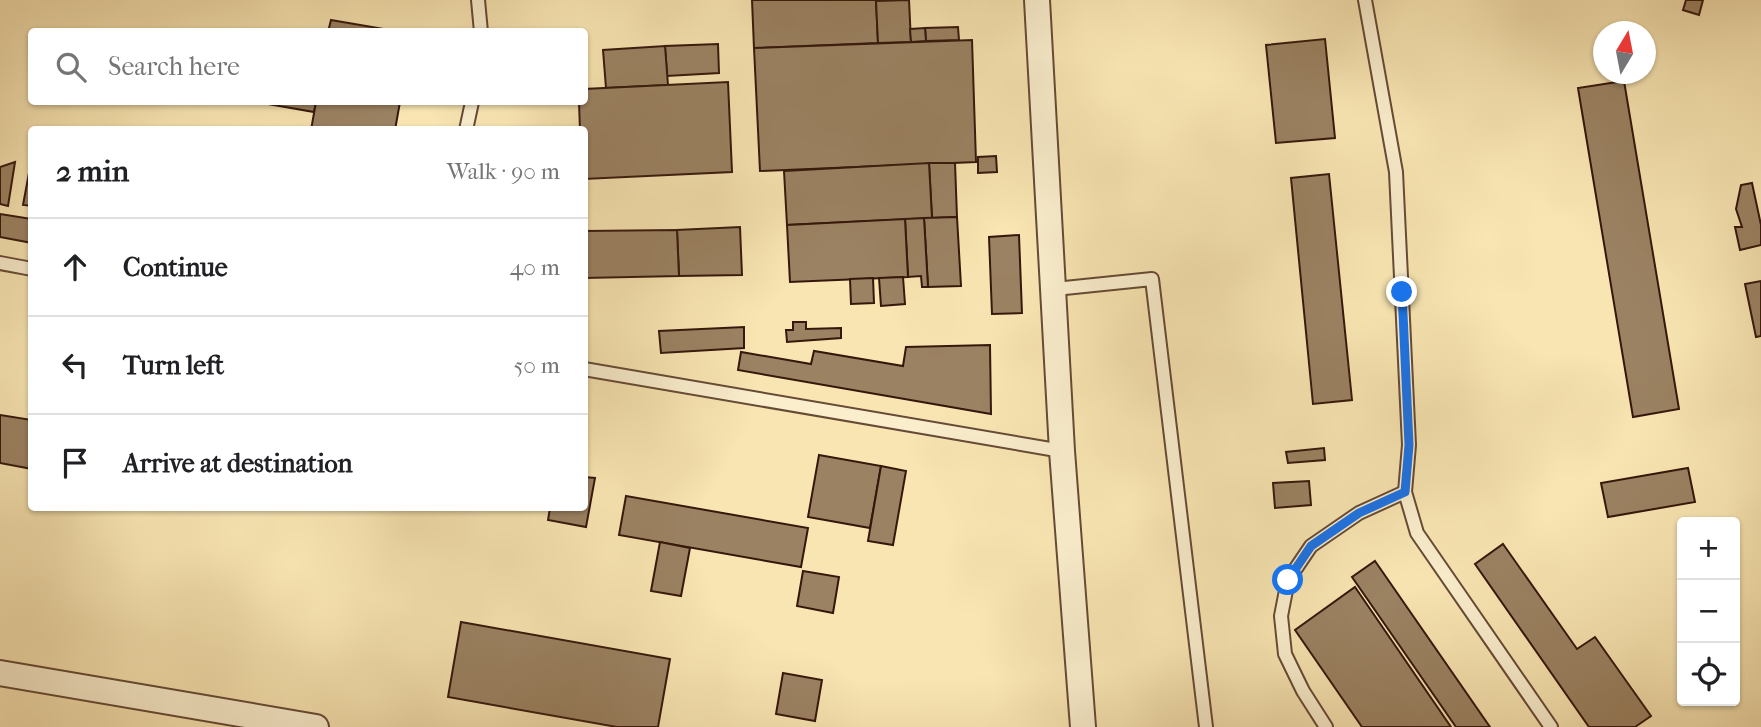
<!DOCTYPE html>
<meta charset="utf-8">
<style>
body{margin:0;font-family:"IM FELL French Canon",serif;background:#f6f6f6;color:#202124}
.controls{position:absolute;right:21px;bottom:21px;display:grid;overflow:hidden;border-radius:7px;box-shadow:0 2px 5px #0004}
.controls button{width:63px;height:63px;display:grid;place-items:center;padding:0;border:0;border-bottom:2px solid #e0e0e0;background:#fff;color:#202124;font:35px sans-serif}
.compass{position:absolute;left:1593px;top:21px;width:63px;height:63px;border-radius:50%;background:#fff;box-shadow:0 2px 5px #0004;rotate:10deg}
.stop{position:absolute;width:21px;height:21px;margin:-16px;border:5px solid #1a73e8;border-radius:50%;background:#fff}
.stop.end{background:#1a73e8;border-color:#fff;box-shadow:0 2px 7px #0008}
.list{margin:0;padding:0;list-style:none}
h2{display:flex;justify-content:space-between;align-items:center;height:91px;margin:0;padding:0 28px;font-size:30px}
h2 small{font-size:23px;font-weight:400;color:#757577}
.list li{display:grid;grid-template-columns:46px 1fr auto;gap:21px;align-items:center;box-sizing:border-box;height:98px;padding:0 28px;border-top:2px solid #e0e0e0}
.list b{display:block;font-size:26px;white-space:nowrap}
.list em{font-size:23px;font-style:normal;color:#757577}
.icon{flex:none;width:38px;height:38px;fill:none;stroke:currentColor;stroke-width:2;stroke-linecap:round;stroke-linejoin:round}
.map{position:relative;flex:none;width:1761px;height:727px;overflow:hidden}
.search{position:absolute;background:#fff;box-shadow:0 2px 5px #0004;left:28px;top:28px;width:560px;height:77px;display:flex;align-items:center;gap:18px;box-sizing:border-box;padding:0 24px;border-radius:7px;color:#757577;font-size:26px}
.panel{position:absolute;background:#fff;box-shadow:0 2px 5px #0004;left:28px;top:126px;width:560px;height:385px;border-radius:7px}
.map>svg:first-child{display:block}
.building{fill:#9b8262;stroke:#36170c;stroke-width:2}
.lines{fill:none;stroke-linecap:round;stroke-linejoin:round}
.service-casing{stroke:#664a36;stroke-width:16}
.minor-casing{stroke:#664a36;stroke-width:28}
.service{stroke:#faeecd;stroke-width:12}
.minor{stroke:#faeecd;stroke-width:24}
.route{stroke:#1a73e8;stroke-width:9}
</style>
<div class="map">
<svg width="1761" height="727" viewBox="0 0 1761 727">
<rect width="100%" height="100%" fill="#f8e5b2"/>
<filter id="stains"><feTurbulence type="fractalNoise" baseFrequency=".00286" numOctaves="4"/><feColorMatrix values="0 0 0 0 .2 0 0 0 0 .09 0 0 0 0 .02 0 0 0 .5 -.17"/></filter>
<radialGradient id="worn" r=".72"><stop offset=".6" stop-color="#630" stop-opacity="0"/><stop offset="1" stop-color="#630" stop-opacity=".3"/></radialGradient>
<g class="building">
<path d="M752,0H876L878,43L754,48Z"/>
<path d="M909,0L911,42L878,43L876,1Z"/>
<path d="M1686,0H1703L1699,15L1683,10Z"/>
<path d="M331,20L401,32H328Z"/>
<path d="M958,27L959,40L926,41L925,28Z"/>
<path d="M925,28L926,41L911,42L910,29Z"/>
<path d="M1325,39L1335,138L1276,143L1266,45Z"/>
<path d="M972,40L976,162L760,171L754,48Z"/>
<path d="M718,44L719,73L667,76L665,46Z"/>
<path d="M665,46L668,85L606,88L603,50Z"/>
<path d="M1624,81L1679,409L1633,417L1578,88Z"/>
<path d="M728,82L732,172L584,179V130H580L579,102H584V89Z"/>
<path d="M269,102H316L314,112L268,104Z"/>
<path d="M316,102H400L395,130H311Z"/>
<path d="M996,156L997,172L978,173V157Z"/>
<path d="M32,157V206L23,205Z"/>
<path d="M15,162L8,206L0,204V167Z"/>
<path d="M929,163H955L957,217L932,218Z"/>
<path d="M929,163L932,218L787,225L784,171Z"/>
<path d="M1329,174L1352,400L1313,404L1291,178Z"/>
<path d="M1752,183L1761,225V245L1740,250L1735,227H1742L1736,209L1741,185Z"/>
<path d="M0,214L32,219V243L0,237Z"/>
<path d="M957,217L961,286L928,287L924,218Z"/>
<path d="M924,218L928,287H922L921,276L908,277L905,219Z"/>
<path d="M905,219L908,277L790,282L787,225Z"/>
<path d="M740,227L742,275L679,276L677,230Z"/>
<path d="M677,230L679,276L584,278V231Z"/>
<path d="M1019,235L1022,313L992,314L989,237Z"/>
<path d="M903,277L905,304L881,306L879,278Z"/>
<path d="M873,278L874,303L851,304L850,279Z"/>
<path d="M1761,281V336L1756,337L1745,284Z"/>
<path d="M793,322H806V329L841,328V338L787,342L786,330H793Z"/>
<path d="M744,327V348L661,353L659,331Z"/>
<path d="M990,345L991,414L738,370L741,352L811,364L814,351L903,366L906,347Z"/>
<path d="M0,415L32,420V469L0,463Z"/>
<path d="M1324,448L1325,460L1288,463L1286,452Z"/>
<path d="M819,455L881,466L870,528L808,517Z"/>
<path d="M881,466L906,471L893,545L868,541Z"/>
<path d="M1688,468L1695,502L1608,517L1601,483Z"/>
<path d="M584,477L595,478L586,527L548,520L550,508H584Z"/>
<path d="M1309,481L1311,505L1275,508L1273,483Z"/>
<path d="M626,496L808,528L801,567L619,535Z"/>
<path d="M660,542L690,548L681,596L651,591Z"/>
<path d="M1503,544L1577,649L1595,637L1651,716L1635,727H1589L1475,564Z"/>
<path d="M1375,561L1490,727H1456L1352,577Z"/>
<path d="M803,571L839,577L833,613L797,606Z"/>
<path d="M1355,587L1451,727H1362L1295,630Z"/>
<path d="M461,622L670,659L658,727H617L448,697Z"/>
<path d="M783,673L822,680L815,721L776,714Z"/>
</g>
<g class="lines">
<defs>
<g id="service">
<path d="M478,0L481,32"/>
<path d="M1365,0L1396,172L1409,445L1405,492L1417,533L1551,727"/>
<path d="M466,130L472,102"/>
<path d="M0,263L32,269"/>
<path d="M1055,289L1152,279L1206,727"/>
<path d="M584,369L1062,451"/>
<path d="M1326,727L1303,691L1285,654L1281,616L1288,580L1311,546L1359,513L1405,492"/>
</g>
<g id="minor">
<path d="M1037,0L1062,451L1083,727"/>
<path d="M0,673L316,727"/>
</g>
</defs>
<use href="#service" class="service-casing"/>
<use href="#minor" class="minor-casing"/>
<use href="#service" class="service"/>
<use href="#minor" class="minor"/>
</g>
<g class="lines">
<path class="route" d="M1288,580L1311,546L1359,513L1405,492L1409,445L1402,292"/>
</g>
<rect width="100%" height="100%" filter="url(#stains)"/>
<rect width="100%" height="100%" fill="url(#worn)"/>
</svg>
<div class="controls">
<button>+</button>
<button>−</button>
<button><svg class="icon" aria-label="locate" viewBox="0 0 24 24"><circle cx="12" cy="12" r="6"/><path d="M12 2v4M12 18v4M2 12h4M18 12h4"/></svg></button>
</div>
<svg class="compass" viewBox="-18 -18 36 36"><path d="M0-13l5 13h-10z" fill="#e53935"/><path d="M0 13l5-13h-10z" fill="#757577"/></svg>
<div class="stop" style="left:1288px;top:580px"></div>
<div class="stop end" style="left:1402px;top:292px"></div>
<div class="search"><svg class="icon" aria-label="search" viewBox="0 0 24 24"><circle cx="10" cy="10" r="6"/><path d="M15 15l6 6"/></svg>Search here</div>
<section class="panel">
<h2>2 min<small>Walk · 90 m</small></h2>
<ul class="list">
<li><svg class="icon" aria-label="ahead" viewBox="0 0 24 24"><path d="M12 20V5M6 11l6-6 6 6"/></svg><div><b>Continue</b></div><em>40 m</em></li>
<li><svg class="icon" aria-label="left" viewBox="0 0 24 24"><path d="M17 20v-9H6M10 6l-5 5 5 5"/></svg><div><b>Turn left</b></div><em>50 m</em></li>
<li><svg class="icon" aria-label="arrive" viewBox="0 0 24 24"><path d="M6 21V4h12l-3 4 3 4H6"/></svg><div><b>Arrive at destination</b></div></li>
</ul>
</section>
</div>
